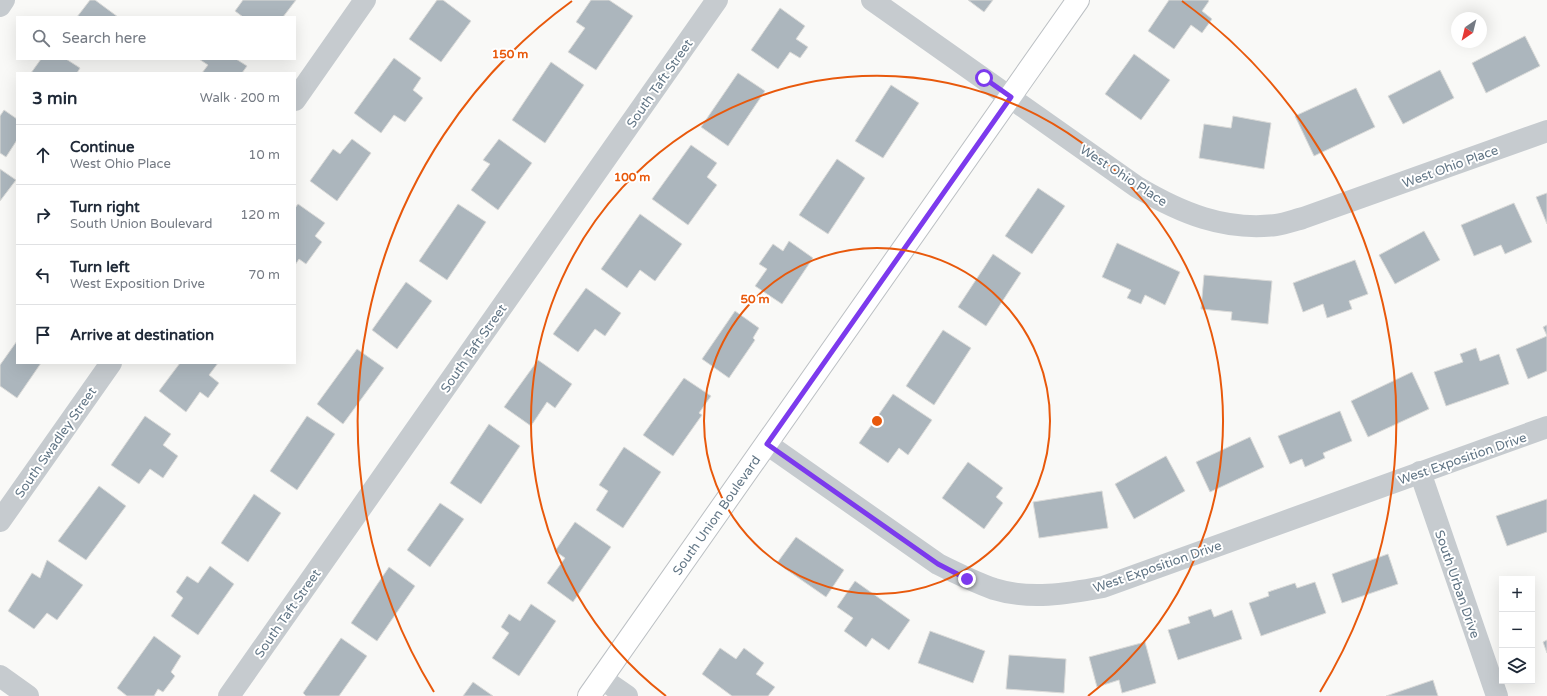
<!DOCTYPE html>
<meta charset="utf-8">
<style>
body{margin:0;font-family:"Varela Round",sans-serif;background:#f6f6f7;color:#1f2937}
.controls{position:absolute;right:12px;bottom:12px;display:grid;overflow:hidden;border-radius:0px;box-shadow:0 4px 16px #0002}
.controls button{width:36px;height:36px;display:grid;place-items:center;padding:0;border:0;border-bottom:1px solid #e0e1e3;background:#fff;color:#1f2937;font:20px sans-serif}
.compass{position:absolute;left:1451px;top:12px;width:36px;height:36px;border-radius:50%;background:#fff;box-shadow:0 4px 16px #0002;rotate:215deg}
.stop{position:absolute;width:12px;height:12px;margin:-9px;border:3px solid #7c3aed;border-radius:50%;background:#fff}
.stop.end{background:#7c3aed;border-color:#fff;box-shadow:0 1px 4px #0008}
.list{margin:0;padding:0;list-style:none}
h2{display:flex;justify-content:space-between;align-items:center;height:52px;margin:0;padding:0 16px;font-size:17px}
h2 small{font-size:13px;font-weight:400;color:#747a83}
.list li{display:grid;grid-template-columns:26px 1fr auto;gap:12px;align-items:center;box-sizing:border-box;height:60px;padding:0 16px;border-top:1px solid #e0e1e3}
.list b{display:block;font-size:15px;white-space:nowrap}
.list p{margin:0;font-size:13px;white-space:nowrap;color:#747a83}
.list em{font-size:13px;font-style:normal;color:#747a83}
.icon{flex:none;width:22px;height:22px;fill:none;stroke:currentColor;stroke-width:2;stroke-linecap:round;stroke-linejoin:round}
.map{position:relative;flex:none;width:1547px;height:696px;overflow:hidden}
.search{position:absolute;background:#fff;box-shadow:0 4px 16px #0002;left:16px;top:16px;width:280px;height:44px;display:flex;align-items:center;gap:10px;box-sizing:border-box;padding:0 14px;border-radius:0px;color:#747a83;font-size:15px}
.panel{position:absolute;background:#fff;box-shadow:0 4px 16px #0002;left:16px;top:72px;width:280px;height:292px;border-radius:0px}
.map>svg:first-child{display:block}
.building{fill:#acb6bd;stroke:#dbdbd9}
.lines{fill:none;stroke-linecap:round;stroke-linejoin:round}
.major-casing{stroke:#bcc0c4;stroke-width:24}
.minor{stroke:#c6cbcf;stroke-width:22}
.major{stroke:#fff;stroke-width:22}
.route{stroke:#7c3aed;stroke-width:5}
.ring{fill:none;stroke:#e8590c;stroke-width:2}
.labels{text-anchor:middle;stroke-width:4;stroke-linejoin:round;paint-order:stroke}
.street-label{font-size:13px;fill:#617585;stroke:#fff}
.centre{fill:#e8590c;stroke:#fff;stroke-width:2}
.ring-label{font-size:12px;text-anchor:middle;font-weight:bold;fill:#e8590c;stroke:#fff;stroke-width:4;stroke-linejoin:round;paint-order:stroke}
</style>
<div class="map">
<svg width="1547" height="696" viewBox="0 0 1547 696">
<rect width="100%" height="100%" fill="#f9f9f7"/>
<g class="building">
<path d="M90,0H95L118,17H77Z"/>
<path d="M243,0H296L283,17H243L235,11Z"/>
<path d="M437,0H443L471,21L441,62L409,39Z"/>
<path d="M591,0H609L633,16L596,70L568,52L585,28L576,22Z"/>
<path d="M968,0H993L984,12Z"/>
<path d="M1169,0H1208L1209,1L1202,11L1212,19L1202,33L1191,25L1174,49L1148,31Z"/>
<path d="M780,8L805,26L796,39L808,47L800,58L790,52L778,69L751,50Z"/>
<path d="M1525,36L1540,66L1486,93L1472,63Z"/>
<path d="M1134,54L1170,80L1141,120L1105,94Z"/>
<path d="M394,58L421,78L413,90L423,98L405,122L394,115L381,133L354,113Z"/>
<path d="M41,59H66L80,68L77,73H31Z"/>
<path d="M199,59H236L247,66L242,73H202L208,65Z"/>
<path d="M551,62L584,85L545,143L512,120Z"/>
<path d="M1440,70L1454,98L1403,124L1388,96Z"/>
<path d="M738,73L765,91L728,146L701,127Z"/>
<path d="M891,85L919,103L883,158L855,141Z"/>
<path d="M1356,88L1375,127L1314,156L1295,116Z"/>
<path d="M4,110L17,119V140L6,157L0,153V116Z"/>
<path d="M1233,116L1271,123L1264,169L1199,158L1204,124L1231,128Z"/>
<path d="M352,139L371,153L337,201L310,181L333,149L340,154Z"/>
<path d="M499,139L532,163L498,210L471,190L490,164L483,160Z"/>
<path d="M691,145L717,163L707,177L717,185L688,225L652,199Z"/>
<path d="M837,159L865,178L828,234L799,215Z"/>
<path d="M0,169L16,180L0,201Z"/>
<path d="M1038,188L1065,206L1032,254L1005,236Z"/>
<path d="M1547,193V224L1536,197Z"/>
<path d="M1514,203L1532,242L1505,254L1501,245L1474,256L1461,225Z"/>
<path d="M298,204L325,223L315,236L322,242L306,264L299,259L295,265V208Z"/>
<path d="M458,204L486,222L447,280L419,261Z"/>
<path d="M640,214L682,244L655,281L640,270L627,288L601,269Z"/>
<path d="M1424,231L1440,260L1395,284L1379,255Z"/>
<path d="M789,241L813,258L782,304L755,286L767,269L759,264L773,244L783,251Z"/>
<path d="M1117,243L1180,272L1165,305L1145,295L1141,304L1127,298L1131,290L1102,277Z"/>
<path d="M993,254L1021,273L986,326L958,307Z"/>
<path d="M1355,260L1368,294L1349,301L1352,309L1327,318L1323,304L1303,312L1293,283Z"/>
<path d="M1204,275L1272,281L1268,324L1231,320L1232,312L1201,309Z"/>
<path d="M406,282L432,301L397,349L372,330Z"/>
<path d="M586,288L621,313L605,336L595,329L578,352L553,334Z"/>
<path d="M735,311L759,328L753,338L755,340L729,378L702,359Z"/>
<path d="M1547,325V336L1543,327Z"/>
<path d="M943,330L971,348L934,405L906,386Z"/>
<path d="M1547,336V371L1528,379L1516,349Z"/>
<path d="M17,341V363H41L17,398L0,386V365Z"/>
<path d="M1476,348L1480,361L1499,354L1509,384L1446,406L1434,372L1463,362L1460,354Z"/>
<path d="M357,349L384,368L343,424L317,404Z"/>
<path d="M538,360L572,384L555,408L547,402L531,426L504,407Z"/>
<path d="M180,363H218L209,375L219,383L208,398L200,392L186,412L159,391Z"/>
<path d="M1412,372L1429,409L1368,437L1351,401Z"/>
<path d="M684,378L711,396L699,413L702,415L673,456L643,435Z"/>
<path d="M893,394L932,420L908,455L899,448L888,463L859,443Z"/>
<path d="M1340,411L1352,441L1323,453L1325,458L1305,467L1302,459L1290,464L1278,436Z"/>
<path d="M145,416L171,434L163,445L178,456L163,478L150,469L139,484L111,465Z"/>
<path d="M307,416L335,434L297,490L270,471Z"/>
<path d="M489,424L520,446L481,504L450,483Z"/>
<path d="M1250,437L1264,467L1210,492L1196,462Z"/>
<path d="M624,447L661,472L623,528L596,510L608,491L599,485Z"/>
<path d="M1166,456L1185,491L1134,519L1115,484Z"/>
<path d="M968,462L1003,488L996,497L1003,503L984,529L942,498Z"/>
<path d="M99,486L126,506L86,560L58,541Z"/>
<path d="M1102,491L1108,528L1039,538L1033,502Z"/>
<path d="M254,494L281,513L248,562L221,543Z"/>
<path d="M1547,499V532L1507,546L1496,516Z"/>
<path d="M440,503L464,519L430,567L407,550Z"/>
<path d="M575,522L611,547L573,602L547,583L565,558L555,551Z"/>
<path d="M796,537L844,570L826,597L777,563Z"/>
<path d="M1388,554L1398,584L1342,603L1332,574Z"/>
<path d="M47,560L83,585L57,620L47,613L34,629L8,611L32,573L40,578Z"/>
<path d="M210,566L234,584L198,635L171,616L183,598L176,592L187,576L198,583Z"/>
<path d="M389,567L415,586L377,641L351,623Z"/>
<path d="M855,581L910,620L889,650L872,638L866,647L844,631L853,618L837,607Z"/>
<path d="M1315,582L1326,613L1261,636L1249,603L1269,596L1268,592L1295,583L1297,588Z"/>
<path d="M531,604L556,621L519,676L492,658L509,633L501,627L509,614L520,621Z"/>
<path d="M1211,609L1214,617L1232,610L1242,639L1178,660L1168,630L1190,623L1188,617Z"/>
<path d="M930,631L985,651L973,683L918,663Z"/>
<path d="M154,636L181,656L171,672L175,676L163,692L158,689L154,696H127L117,688Z"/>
<path d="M341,638L367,656L339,696H306L303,693Z"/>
<path d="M1547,640V653L1543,642Z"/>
<path d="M1145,642L1156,683L1122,693L1119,680L1097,687L1089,657Z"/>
<path d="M720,648L736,659L744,648L764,663L756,674L775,687L768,696H732L702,674Z"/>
<path d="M1009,655L1066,659L1064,693L1006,689Z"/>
<path d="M1433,680L1438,696H1386Z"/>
<path d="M473,682L493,696H463Z"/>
</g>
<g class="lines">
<defs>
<path id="major" d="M589,696L1078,0"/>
</defs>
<use href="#major" class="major-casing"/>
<g class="minor">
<path d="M872,0L1137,187C1181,213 1224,231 1276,225C1285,224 1295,220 1303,218L1547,131"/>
<path d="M0,6L4,0"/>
<path d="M295,100L365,0"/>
<path d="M767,444L938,564C956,573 974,582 994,589C1029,600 1067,594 1103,587L1547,427"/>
<path d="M1420,472L1497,696"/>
<path d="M0,521L111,363"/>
<path d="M0,676L28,696"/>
<path d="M601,678L627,696"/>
<path d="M229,696L717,0"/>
</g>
<use href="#major" class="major"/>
</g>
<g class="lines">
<path class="route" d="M967,579L938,564L767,444L1011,97L984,78"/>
</g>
<g class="ring">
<circle cx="877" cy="421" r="173"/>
<path d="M666 696A346 346 0 1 1 1088 696"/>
<path d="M434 692A519 519 0 0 1 572 1M1182 1A519 519 0 0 1 1320 692"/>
</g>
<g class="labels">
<g class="street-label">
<text transform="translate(659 83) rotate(-55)" y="5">South Taft Street</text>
<text transform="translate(1450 166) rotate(-20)" y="5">West Ohio Place</text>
<text transform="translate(1124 175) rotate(33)" y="5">West Ohio Place</text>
<text transform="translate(473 348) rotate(-55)" y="5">South Taft Street</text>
<text transform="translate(55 442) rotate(-55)" y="5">South Swadley Street</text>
<text transform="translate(1462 458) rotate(-19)" y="5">West Exposition Drive</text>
<text transform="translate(716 515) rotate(-55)" y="5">South Union Boulevard</text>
<text transform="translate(1157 566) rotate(-19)" y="5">West Exposition Drive</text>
<text transform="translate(1458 584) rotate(71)" y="5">South Urban Drive</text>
<text transform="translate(287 613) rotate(-55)" y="5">South Taft Street</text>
</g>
</g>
<circle cx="877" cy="421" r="6" class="centre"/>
<g class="ring-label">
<text x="510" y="58">150 m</text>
<text x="632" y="181">100 m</text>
<text x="755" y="303">50 m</text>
</g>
</svg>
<div class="controls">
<button>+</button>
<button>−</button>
<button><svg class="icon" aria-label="layers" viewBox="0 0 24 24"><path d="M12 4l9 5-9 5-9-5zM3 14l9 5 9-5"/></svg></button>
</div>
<svg class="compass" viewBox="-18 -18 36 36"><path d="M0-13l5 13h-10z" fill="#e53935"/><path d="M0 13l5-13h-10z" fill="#747a83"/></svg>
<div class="stop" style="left:984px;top:78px"></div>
<div class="stop end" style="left:967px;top:579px"></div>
<div class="search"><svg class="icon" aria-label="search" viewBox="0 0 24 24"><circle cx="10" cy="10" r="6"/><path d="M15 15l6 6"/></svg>Search here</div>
<section class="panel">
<h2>3 min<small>Walk · 200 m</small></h2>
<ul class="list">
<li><svg class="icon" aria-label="ahead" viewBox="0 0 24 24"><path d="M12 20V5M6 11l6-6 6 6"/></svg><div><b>Continue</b><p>West Ohio Place</p></div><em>10 m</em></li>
<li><svg class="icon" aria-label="right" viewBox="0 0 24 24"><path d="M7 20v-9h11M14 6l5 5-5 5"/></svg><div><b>Turn right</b><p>South Union Boulevard</p></div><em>120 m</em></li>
<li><svg class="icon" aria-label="left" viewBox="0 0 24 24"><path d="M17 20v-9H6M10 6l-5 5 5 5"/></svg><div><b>Turn left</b><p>West Exposition Drive</p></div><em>70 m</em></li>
<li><svg class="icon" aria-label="arrive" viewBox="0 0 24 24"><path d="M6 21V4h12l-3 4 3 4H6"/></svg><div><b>Arrive at destination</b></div></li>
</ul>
</section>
</div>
